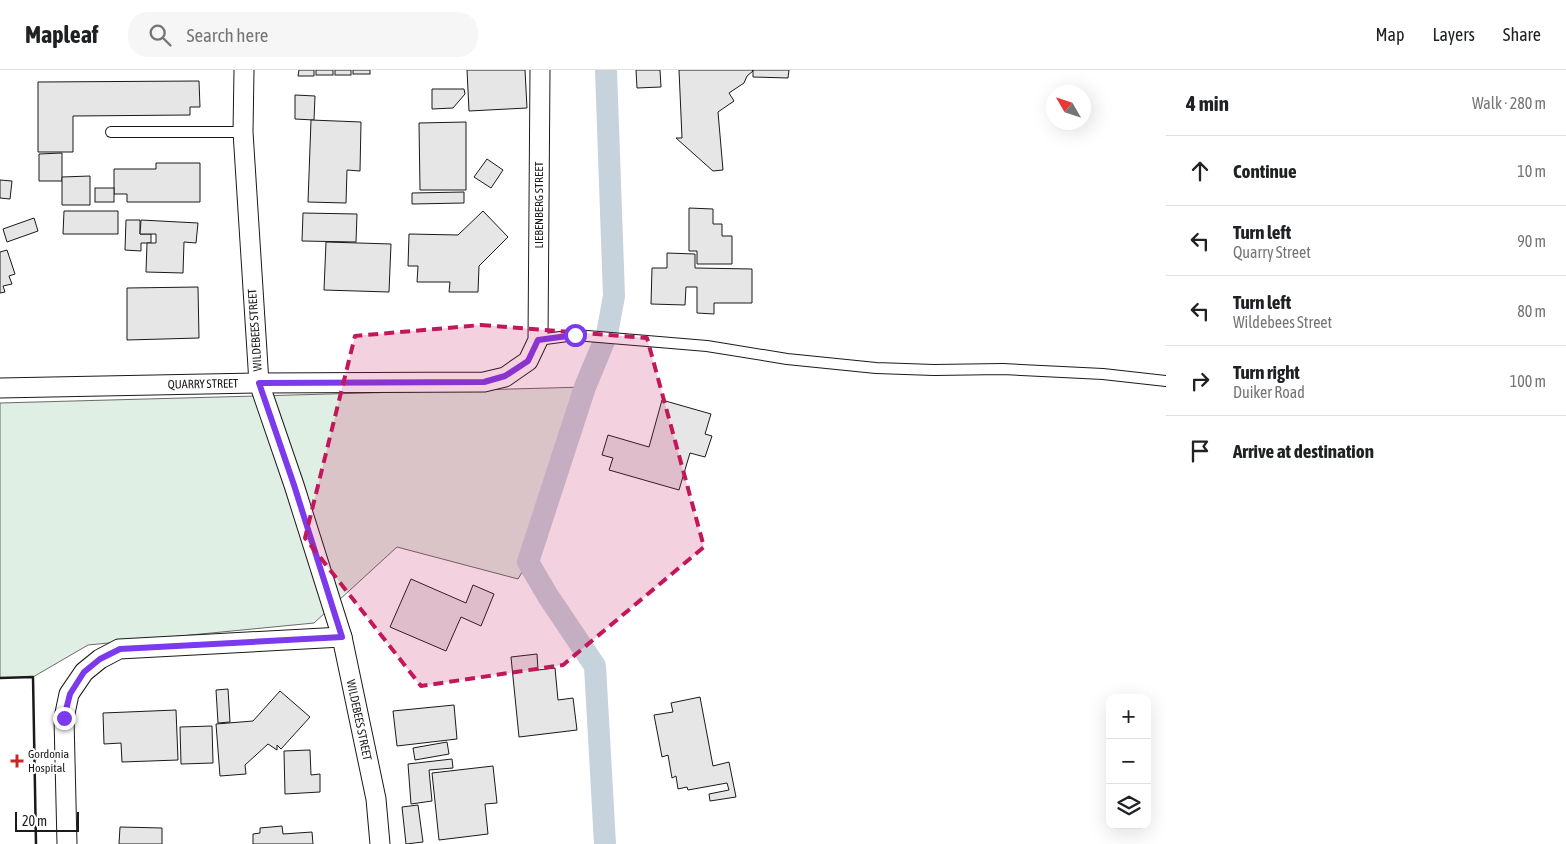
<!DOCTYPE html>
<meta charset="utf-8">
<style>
body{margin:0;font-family:"Asap Condensed",sans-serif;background:#f6f6f6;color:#202124}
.controls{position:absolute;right:15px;bottom:15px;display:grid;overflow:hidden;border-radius:10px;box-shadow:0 5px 20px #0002}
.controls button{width:45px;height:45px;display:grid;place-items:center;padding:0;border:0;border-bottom:1px solid #e0e0e0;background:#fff;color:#202124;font:25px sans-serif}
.compass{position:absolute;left:1046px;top:15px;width:45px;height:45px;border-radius:50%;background:#fff;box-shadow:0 5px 20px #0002;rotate:309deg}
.scale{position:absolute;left:15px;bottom:12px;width:64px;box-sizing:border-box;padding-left:5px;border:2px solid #1a1a1a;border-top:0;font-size:14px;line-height:18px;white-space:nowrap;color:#1a1a1a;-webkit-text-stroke:4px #fff;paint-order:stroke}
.stop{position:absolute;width:15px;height:15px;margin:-11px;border:4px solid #7c3aed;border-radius:50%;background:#fff}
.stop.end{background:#7c3aed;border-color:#fff;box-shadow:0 1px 5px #0008}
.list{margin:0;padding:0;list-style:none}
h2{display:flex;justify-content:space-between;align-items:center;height:65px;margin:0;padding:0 20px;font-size:21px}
h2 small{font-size:16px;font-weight:400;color:#757577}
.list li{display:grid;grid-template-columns:32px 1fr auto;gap:15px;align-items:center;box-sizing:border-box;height:70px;padding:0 20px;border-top:1px solid #e0e0e0}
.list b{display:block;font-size:19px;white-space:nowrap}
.list p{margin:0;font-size:16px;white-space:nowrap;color:#757577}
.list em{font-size:16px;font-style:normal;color:#757577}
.icon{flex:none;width:28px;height:28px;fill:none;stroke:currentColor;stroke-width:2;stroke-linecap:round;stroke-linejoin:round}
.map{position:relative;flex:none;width:1166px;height:774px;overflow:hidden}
header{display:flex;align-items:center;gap:30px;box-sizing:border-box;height:70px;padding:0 25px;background:#fff;border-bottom:1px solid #e0e0e0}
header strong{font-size:24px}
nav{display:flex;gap:28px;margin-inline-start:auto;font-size:18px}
.search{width:350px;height:45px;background:#f6f6f6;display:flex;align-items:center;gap:12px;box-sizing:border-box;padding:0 18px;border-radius:20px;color:#757577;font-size:19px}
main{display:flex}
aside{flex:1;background:#fff}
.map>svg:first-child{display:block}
.green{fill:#e0efe3;stroke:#6a6a6a}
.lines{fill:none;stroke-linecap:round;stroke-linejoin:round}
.canal{stroke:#c6d2dc;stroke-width:22}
.building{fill:#e6e6e6;stroke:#1a1a1a}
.service-casing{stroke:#1a1a1a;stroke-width:12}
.minor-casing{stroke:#1a1a1a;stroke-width:21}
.service{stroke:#fff;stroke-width:10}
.minor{stroke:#fff;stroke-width:19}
.wall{stroke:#1a1a1a;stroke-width:2.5}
.route{stroke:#7c3aed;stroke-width:6}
.marked{fill:#c2185b;fill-opacity:0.2;stroke:#c2185b;stroke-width:4;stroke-dasharray:10 6;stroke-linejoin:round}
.poi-dot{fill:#c62828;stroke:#fff;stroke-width:2}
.labels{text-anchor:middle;stroke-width:4;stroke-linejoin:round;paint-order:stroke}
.street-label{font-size:12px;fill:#1a1a1a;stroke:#fff}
.poi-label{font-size:12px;fill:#1a1a1a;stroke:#fff;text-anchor:start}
</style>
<header>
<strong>Mapleaf</strong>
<div class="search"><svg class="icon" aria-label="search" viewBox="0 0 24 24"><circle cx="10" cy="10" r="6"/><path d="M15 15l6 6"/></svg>Search here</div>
<nav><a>Map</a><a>Layers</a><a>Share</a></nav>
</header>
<main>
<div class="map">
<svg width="1166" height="774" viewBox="0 0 1166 774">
<rect width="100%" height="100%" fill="#fff"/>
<path class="green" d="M585,317L528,492L518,509L397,477L314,553L88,575L33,607L0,608V333Z"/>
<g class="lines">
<path class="canal" d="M605,774L595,596L548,526L528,492L585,317L607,264L614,226L606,0"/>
</g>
<g class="building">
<path d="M299,0H314V6H298Z"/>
<rect x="316" y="0" width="17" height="5"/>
<rect x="335" y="0" width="16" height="5"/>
<rect x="353" y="0" width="17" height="4"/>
<path d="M467,0H525L527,38L469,41Z"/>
<path d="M636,0H660L661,17L637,18Z"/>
<path d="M679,0H752L753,1L747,6L744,13L729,23L734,31L718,42L723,100L713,101L676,68H682Z"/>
<path d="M753,0H789L788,8L753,7Z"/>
<path d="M199,11L200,37H190V45L73,46V82H38V12Z"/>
<path d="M432,19H464L465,24L453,38L432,39Z"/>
<path d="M295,25L315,26L314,50L295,49Z"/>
<path d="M311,50L361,52L360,101L347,100L346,133L308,132Z"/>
<path d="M466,52V120H420L419,53Z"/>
<path d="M62,83V111H39V84Z"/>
<path d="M487,89L503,100L491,118L474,107Z"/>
<path d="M156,93H200V132H127V124H114V99H156Z"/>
<path d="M90,106V135H62V107Z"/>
<path d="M0,110L12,111L10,129L0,128Z"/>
<rect x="95" y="118" width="19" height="14"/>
<path d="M464,122V133L412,134V123Z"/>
<path d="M689,138L713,139V154H722V166H732V194H697V181H689Z"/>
<path d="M64,141H118V164H63Z"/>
<path d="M483,141L508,167L479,196L478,222H449L450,212H417L418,196H408L409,164L458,165Z"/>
<path d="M303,143L357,144L356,172L302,171Z"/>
<path d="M34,148L38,161L7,172L3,159Z"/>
<path d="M126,150H140V164H151V173H141V181L125,180Z"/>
<path d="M141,150L198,153L196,173L184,172L183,203L146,202L147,173H156V164H140Z"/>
<path d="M326,172L391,174L389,222L324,220Z"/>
<path d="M7,180L15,204L9,206L12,214L3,216L5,222L0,223V182Z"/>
<path d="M667,183L695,184V198L752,199V233H714V244L697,243V217H686L685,235L651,234L652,198H667Z"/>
<path d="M198,217L199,268L127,270V218Z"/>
<path d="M662,330L711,344L705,364L712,366L705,387L690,383L679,420L609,400L613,388L602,385L608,365L649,377Z"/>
<path d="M411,509L466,533L473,515L494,524L481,556L461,547L446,581L390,557Z"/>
<path d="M537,584L538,600L555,598L558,630L573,628L577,660L519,667L511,587Z"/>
<path d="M228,619L230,652L218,653L216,620Z"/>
<path d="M280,621L310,647L281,679L277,675V680L268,674L245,695L246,704L220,706L216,654L253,651Z"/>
<path d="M700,627L713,696L729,692L736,727L710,731L709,724L729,720L727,713L688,720L687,717L678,719L676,706L672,708L668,685L662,687L654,645L673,642L671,633Z"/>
<path d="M454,635L457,669L397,676L393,641Z"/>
<path d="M176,640L178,690L122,692L121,673L104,674L103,643Z"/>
<path d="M212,656L213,693L181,694L180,657Z"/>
<path d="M447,672L449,684L415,690L413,678Z"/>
<path d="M310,680L311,705L320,704V722L285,724L284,681Z"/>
<path d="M452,689L453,698L429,700L432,731L411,734L408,694Z"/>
<path d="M493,696L497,733L485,734L488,764L439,770L432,703Z"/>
<path d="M418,735L423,772L406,774L402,737Z"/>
<path d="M282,756L283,764L312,762L313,774H253V764L260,763V758Z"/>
<path d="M120,757L162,758V774H119Z"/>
</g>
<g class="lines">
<defs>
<g id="service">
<path d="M111,62H243"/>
<path d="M538,270L575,265L707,276L787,289L876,298L934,300L1003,299L1103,304L1166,311"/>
</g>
<g id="minor">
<path d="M244,0L243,62L259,313L294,415L342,567L376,729L380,774"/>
<path d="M0,318L259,313L484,312L505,307L528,291L538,270L540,0"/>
<path d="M67,774L64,648L69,624L84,602L100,589L119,579L342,567"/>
</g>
</defs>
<use href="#service" class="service-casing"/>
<use href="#minor" class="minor-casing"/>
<use href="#service" class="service"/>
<use href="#minor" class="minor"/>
<path class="wall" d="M0,608L33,607L36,774"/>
</g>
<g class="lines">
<path class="route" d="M64,648L70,624L84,602L100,589L120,579L342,567L294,415L259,313L484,312L505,306L528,291L538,270L575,265"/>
</g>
<path class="marked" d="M481,255L647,268L704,477L563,595L421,616L305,468L355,266Z"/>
<path class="poi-dot" d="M14.5 683.5h5v5h5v5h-5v5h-5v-5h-5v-5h5z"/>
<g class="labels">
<g class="street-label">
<text transform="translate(539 135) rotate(-90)" y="4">LIEBENBERG STREET</text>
<text transform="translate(255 260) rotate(-94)" y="4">WILDEBEES STREET</text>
<text transform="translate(203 314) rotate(-1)" y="4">QUARRY STREET</text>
<text transform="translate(359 650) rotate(78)" y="4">WILDEBEES STREET</text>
</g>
<g class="poi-label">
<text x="28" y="688">Gordonia<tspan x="28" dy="14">Hospital</tspan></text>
</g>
</g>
</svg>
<div class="controls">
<button>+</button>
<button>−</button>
<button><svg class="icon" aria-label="layers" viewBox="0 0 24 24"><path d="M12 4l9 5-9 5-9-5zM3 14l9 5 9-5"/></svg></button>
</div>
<svg class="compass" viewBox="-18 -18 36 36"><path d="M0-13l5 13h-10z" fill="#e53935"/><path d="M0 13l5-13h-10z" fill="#757577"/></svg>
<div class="scale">20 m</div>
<div class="stop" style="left:575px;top:265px"></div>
<div class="stop end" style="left:64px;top:648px"></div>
</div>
<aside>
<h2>4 min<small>Walk · 280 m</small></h2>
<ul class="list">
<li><svg class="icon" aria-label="ahead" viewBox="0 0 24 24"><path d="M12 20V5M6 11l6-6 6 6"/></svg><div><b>Continue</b></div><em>10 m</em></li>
<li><svg class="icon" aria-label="left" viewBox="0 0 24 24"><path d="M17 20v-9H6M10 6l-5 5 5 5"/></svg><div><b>Turn left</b><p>Quarry Street</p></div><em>90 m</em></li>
<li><svg class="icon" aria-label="left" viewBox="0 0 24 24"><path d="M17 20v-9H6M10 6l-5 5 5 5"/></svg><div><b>Turn left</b><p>Wildebees Street</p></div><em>80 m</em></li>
<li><svg class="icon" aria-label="right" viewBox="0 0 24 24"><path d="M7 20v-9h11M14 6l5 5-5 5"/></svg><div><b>Turn right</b><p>Duiker Road</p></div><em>100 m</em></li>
<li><svg class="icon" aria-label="arrive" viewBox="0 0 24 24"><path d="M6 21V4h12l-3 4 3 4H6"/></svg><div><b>Arrive at destination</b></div></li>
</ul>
</aside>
</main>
